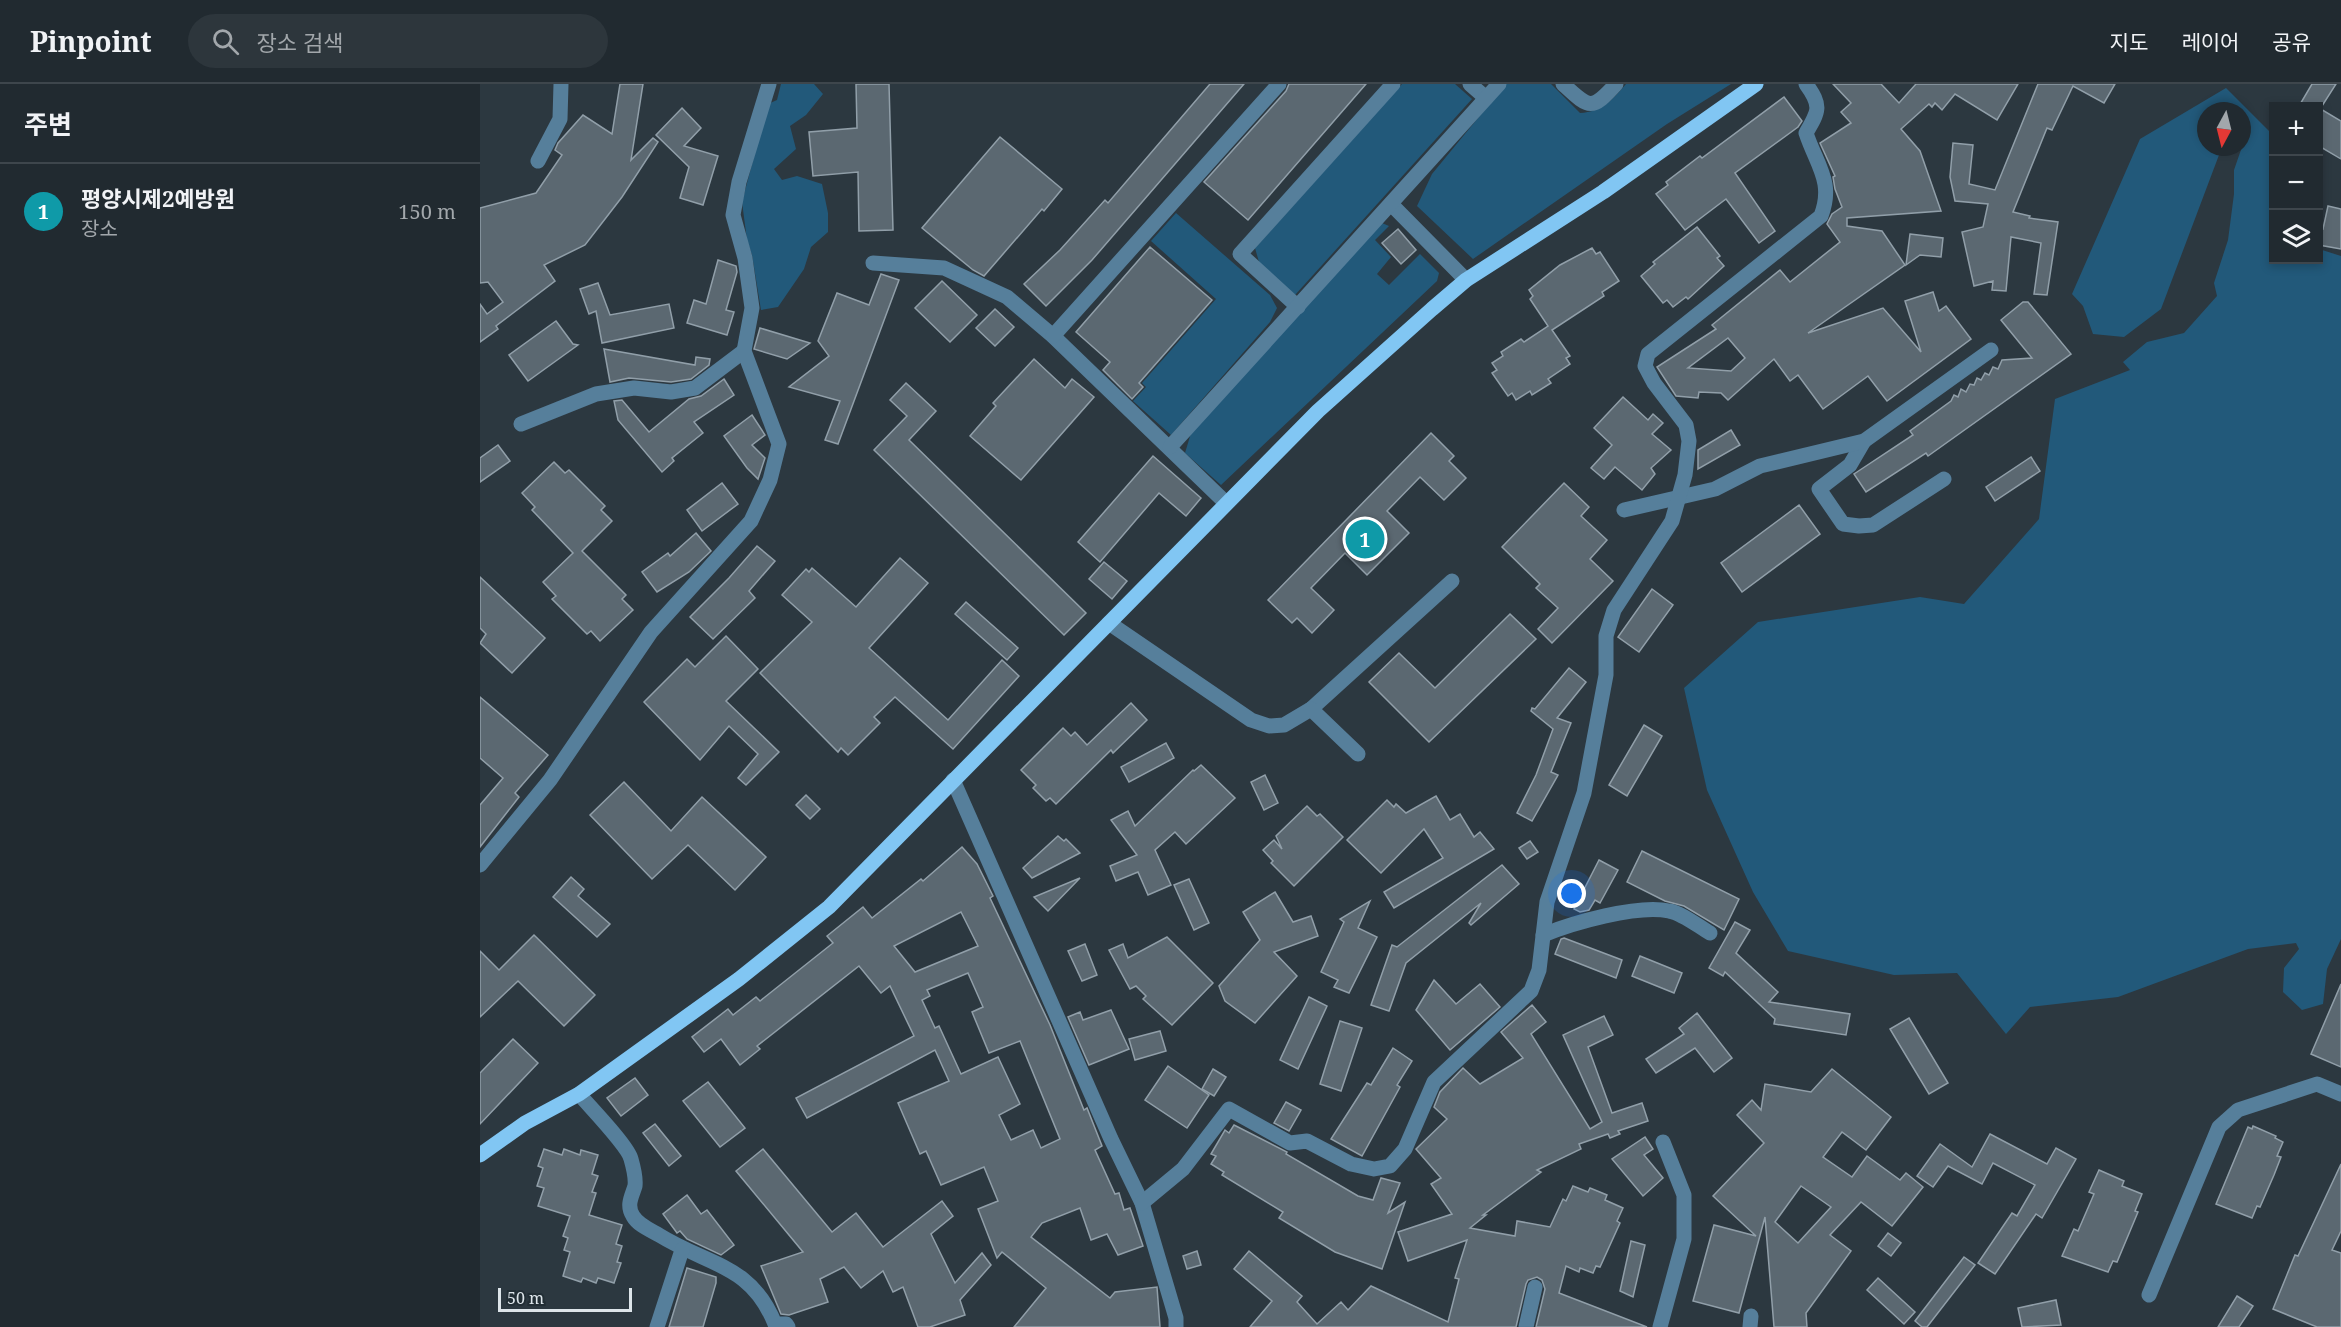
<!DOCTYPE html>
<html lang="ko">
<meta charset="utf-8">
<style>
body{margin:0;font-family:"Noto Serif","Noto Sans KR",serif;background:#2d363c;color:#f1f3f6}
.controls{position:absolute;right:18px;top:18px;display:grid;overflow:hidden;border-radius:0px;box-shadow:0 3px 9px #0003}
.controls button{width:54px;height:54px;display:grid;place-items:center;padding:0;border:0;border-bottom:2px solid #3e464c;background:#212a30;color:#f1f3f6;font:30px sans-serif}
.compass{position:absolute;left:1717px;top:18px;width:54px;height:54px;border-radius:50%;background:#212a30;box-shadow:0 3px 9px #0003;rotate:187deg}
.scale{position:absolute;left:18px;bottom:15px;width:134px;box-sizing:border-box;padding-left:6px;border:3px solid #dde5ea;border-top:0;font-size:16px;line-height:21px;white-space:nowrap;color:#dde5ea;-webkit-text-stroke:4px #222e35;paint-order:stroke}
.you{position:absolute;left:1092px;top:810px;width:21px;height:21px;margin:-15px;border:4px solid #fff;border-radius:50%;background:#1a73e8;box-shadow:0 0 0 9px #1a73e833}
.badge{display:grid;place-items:center;width:39px;height:39px;border-radius:50%;background:#db2777;color:#fff;font-size:20px;font-weight:700}
.pin{position:absolute;translate:-50% -50%;border:3px solid #fff;box-shadow:0 2px 6px #0006}
.list{margin:0;padding:0;list-style:none}
h2{display:flex;justify-content:space-between;align-items:center;height:78px;margin:0;padding:0 24px;font-size:26px}
h2 small{font-size:20px;font-weight:400;color:#a2a7ab}
.list li{display:grid;grid-template-columns:39px 1fr auto;gap:18px;align-items:center;box-sizing:border-box;height:96px;padding:0 24px;border-top:2px solid #3e464c}
.list b{display:block;font-size:22px;white-space:nowrap}
.list p{margin:0;font-size:20px;white-space:nowrap;color:#a2a7ab}
.list em{font-size:20px;font-style:normal;color:#a2a7ab}
.icon{flex:none;width:33px;height:33px;fill:none;stroke:currentColor;stroke-width:2;stroke-linecap:round;stroke-linejoin:round}
.map{position:relative;flex:none;width:1861px;height:1243px;overflow:hidden}
header{display:flex;align-items:center;gap:36px;box-sizing:border-box;height:84px;padding:0 30px;background:#212a30;border-bottom:2px solid #3e464c}
header strong{font-size:28px}
nav{display:flex;gap:33px;margin-inline-start:auto;font-size:21px}
.search{width:420px;height:54px;background:#2d363c;display:flex;align-items:center;gap:15px;box-sizing:border-box;padding:0 21px;border-radius:33px;color:#a2a7ab;font-size:22px}
main{display:flex}
aside{flex:1;background:#212a30}
.map>svg:first-child{display:block}
.green{fill:#22597a}
.building{fill:#5b6871;stroke:#919fa9;stroke-width:1.5;fill-rule:evenodd}
.lines{fill:none;stroke-linecap:round;stroke-linejoin:round}
.minor{stroke:#567f9b;stroke-width:15}
.major{stroke:#81c6f3;stroke-width:15}
</style>
<header>
<strong>Pinpoint</strong>
<div class="search"><svg class="icon" aria-label="search" viewBox="0 0 24 24"><circle cx="10" cy="10" r="6"/><path d="M15 15l6 6"/></svg>장소 검색</div>
<nav><a>지도</a><a>레이어</a><a>공유</a></nav>
</header>
<main>
<aside>
<h2>주변<small></small></h2>
<ul class="list">
<li><span class="badge" style="background:#0f9aa8">1</span><div><b>평양시제2예방원</b><p>장소</p></div><em>150 m</em></li>
</ul>
</aside>
<div class="map">
<svg width="1861" height="1243" viewBox="0 0 1861 1243">
<rect width="100%" height="100%" fill="#2c3840"/>
<g class="green">
<path d="M301,0H334L343,10L326,31L310,42L316,65L294,85L302,96L317,92L342,100L348,129V148L331,163L324,185L298,223L281,226L272,171L267,156L262,118L288,20L297,16Z"/>
<path d="M922,0H975L992,15L815,211L779,178L775,164Z"/>
<path d="M1026,0H1071L1100,29C1122,28 1132,16 1146,0H1251L1187,40L993,175L937,122L952,90Z"/>
<path d="M1746,4L1793,51L1794,176H1838L1839,165L1861,172V855L1847,885L1843,920L1822,926L1803,908L1804,884L1819,865L1816,859L1768,865L1638,913L1550,923L1526,950L1477,889L1414,891L1308,867L1273,808L1227,706L1204,604L1278,538L1440,513L1484,520L1559,435L1575,315L1650,286L1643,278L1667,258L1704,249L1737,212L1734,199L1748,156L1754,110V86L1763,60L1762,27H1726V63H1742L1681,225L1644,253L1613,250L1603,222L1592,210L1660,55Z"/>
<path d="M696,129L790,211L797,224L790,238L691,351L653,317L666,303L662,299L736,215L671,157Z"/>
<path d="M902,139L909,142L895,156L911,173L897,190L909,201L940,170L959,189L957,197L741,401L705,369L711,349Z"/>
</g>
<g class="building">
<path d="M140,0H163L151,76L173,54L178,58L142,113L105,161L64,181L75,197L16,242L18,245L0,258V220L7,230L23,218L8,198L0,199V124L56,109L82,71L75,66L78,59L103,31L132,50Z"/>
<path d="M376,0H409L413,146L379,147L378,88L333,92L329,48L377,44Z"/>
<path d="M730,0H764L612,176L566,222L544,200L580,166L625,116L628,119Z"/>
<path d="M809,0H886L768,136L724,98L806,7Z"/>
<path d="M1353,0H1401L1419,19L1436,0H1538L1517,36L1475,10L1462,26L1455,19L1452,23L1449,20L1421,45L1440,67L1461,127L1367,134V142L1402,147L1425,181L1328,249L1403,224L1441,268L1425,217L1453,208L1459,227L1466,222L1491,255L1407,317L1388,292L1343,325L1318,291L1310,297L1294,275L1248,316L1241,309L1219,308L1218,314L1196,312L1177,283L1236,245L1232,241L1300,186L1310,198L1360,158L1347,140L1352,130L1362,123L1355,105L1353,93L1355,92L1340,59L1371,39L1361,28L1371,19ZM1248,254L1265,274L1251,287L1208,284Z"/>
<path d="M1558,0H1635L1624,19L1593,2L1572,46L1567,44L1533,128L1550,132L1549,134L1578,138L1567,211L1554,210L1561,159L1531,153L1526,207L1512,206L1513,197L1494,202L1482,148L1503,143L1508,120L1475,117L1470,93L1473,59L1493,61L1489,100L1515,106Z"/>
<path d="M1832,0H1856L1842,22H1819Z"/>
<path d="M1304,13L1322,37L1318,43L1255,89L1295,147L1279,159L1246,115L1205,146L1176,110L1188,101L1186,98L1220,72L1222,74Z"/>
<path d="M202,24L221,44L204,62L238,72L223,121L200,114L209,83L176,51Z"/>
<path d="M1839,24L1861,37V75L1839,62Z"/>
<path d="M520,53L582,105L564,127L562,125L504,192L493,186L442,144Z"/>
<path d="M1848,122L1861,125V165L1839,161V144L1843,145Z"/>
<path d="M1217,143L1240,172L1237,174L1244,182L1208,215L1206,213L1193,223L1187,216L1183,219L1161,192L1175,180L1173,178Z"/>
<path d="M918,145L936,166L921,180L902,159Z"/>
<path d="M1430,150L1463,154L1461,173L1440,171L1426,181Z"/>
<path d="M670,163L732,216L659,299L663,303L652,315L623,286L630,278L596,248Z"/>
<path d="M1112,164L1116,170L1120,168L1139,197L1122,208L1124,212L1072,246L1090,272L1086,274L1090,280L1068,295L1071,299L1052,311L1050,307L1036,316L1032,309L1028,312L1012,289L1017,286L1012,279L1023,272L1021,268L1041,255L1044,258L1068,242L1050,215L1053,212L1049,206L1080,181Z"/>
<path d="M238,176L256,182L257,188L246,226L254,228L247,251L207,239L214,216L226,220Z"/>
<path d="M401,190L419,196L358,360L345,356L360,317L309,303L349,272L338,257L357,209L389,221Z"/>
<path d="M462,197L497,231L470,258L435,224Z"/>
<path d="M118,199L130,231L189,220L194,244L122,259L116,227L109,230L100,205Z"/>
<path d="M1543,218H1548L1591,270L1448,372L1446,369L1386,408L1374,390L1377,388L1433,351L1430,347L1471,317L1474,311L1478,313L1481,305L1486,308L1490,300L1494,301L1497,294L1501,296L1505,289L1509,291L1513,283L1518,285L1522,276L1552,274L1521,236Z"/>
<path d="M515,225L534,243L515,262L496,244Z"/>
<path d="M76,237L93,260L98,261L48,297L29,271Z"/>
<path d="M280,244L330,259L307,275L274,265Z"/>
<path d="M124,265L215,281L216,273L230,275L229,281L211,295L191,298L149,294L130,298Z"/>
<path d="M554,275L585,304L592,295L614,313L541,396L490,352L516,322L513,319Z"/>
<path d="M244,295L254,311L214,338L223,349L192,374L194,377L182,388L138,336L134,317L142,316L169,348L209,315L221,312Z"/>
<path d="M426,299L456,327L429,356L606,529L584,551L394,366L427,332L410,316Z"/>
<path d="M1143,313L1168,336L1173,330L1183,339L1172,350L1191,366L1171,384L1175,390L1162,406L1135,383L1124,395L1111,384L1132,361L1114,344Z"/>
<path d="M272,331L285,351L272,361L285,374L278,395L267,384L244,352Z"/>
<path d="M1251,346L1260,361L1218,385V366Z"/>
<path d="M951,349L974,372L969,377L986,394L964,416L940,393L907,427L929,449L887,491L865,469L831,504L854,526L832,549L817,534L812,539L788,516Z"/>
<path d="M18,361L30,377L0,398V374Z"/>
<path d="M673,372L721,414L706,432L679,409L620,478L598,458Z"/>
<path d="M1551,373L1560,387L1515,417L1506,403Z"/>
<path d="M74,378L85,389L89,386L125,422L121,426L132,437L102,467L146,511L142,515L153,526L120,557L111,547L107,550L72,515L76,512L63,498L93,469L52,426L55,423L42,409Z"/>
<path d="M242,399L258,420L222,447L207,426Z"/>
<path d="M1084,399L1109,423L1101,432L1127,456L1110,475L1133,497L1072,559L1058,545L1078,524L1056,504L1060,500L1022,463Z"/>
<path d="M1319,421L1340,450L1262,508L1241,479Z"/>
<path d="M216,449L231,467L209,488L177,508L162,488L188,469L190,472Z"/>
<path d="M277,462L295,477L269,507L275,514L233,555L210,533L249,494Z"/>
<path d="M420,474L448,499L389,564L468,636L522,576L539,592L473,665L415,613L394,633L400,639L368,671L361,664L358,668L280,589L332,538L302,511L326,485L329,488L332,484L376,523Z"/>
<path d="M624,478L647,497L632,515L609,495Z"/>
<path d="M0,493L65,554L32,589L0,559L6,550L0,544Z"/>
<path d="M1172,505L1193,521L1159,568L1138,553Z"/>
<path d="M486,518L538,564L527,576L475,530Z"/>
<path d="M1030,530L1056,555L949,658L889,598L919,569L955,604Z"/>
<path d="M246,552L278,585L246,617L299,668L266,701L258,694L278,670L249,642L220,676L164,618L207,575L215,583Z"/>
<path d="M1089,584L1106,598L1077,634L1091,639L1071,688L1078,691L1052,737L1037,729L1056,691L1073,645L1051,627L1052,624L1055,625Z"/>
<path d="M0,613L68,671L35,709L39,713L0,763V721L23,694L0,674Z"/>
<path d="M651,619L667,636L633,669L631,666L576,720L570,714L566,717L553,704L556,701L541,686L583,644L591,652L595,648L607,661Z"/>
<path d="M1164,641L1182,652L1147,712L1129,701Z"/>
<path d="M686,659L694,674L649,698L641,683Z"/>
<path d="M721,681L755,714L706,760L695,748L675,766L691,801L668,811L658,788L636,797L630,782L657,771L631,736L648,727L655,742L713,686L714,687Z"/>
<path d="M785,691L798,719L784,726L771,698Z"/>
<path d="M144,698L191,747L222,713L286,773L255,806L208,761L172,795L110,731Z"/>
<path d="M326,711L340,725L330,735L316,721Z"/>
<path d="M956,712L970,736L980,730L994,753L1000,748L1014,765L914,824L904,808L963,774L944,745L901,789L867,756L907,716L914,723L916,720L926,729Z"/>
<path d="M827,722L837,732L840,730L863,753L814,802L791,779L793,777L783,766L794,756L802,765L796,752Z"/>
<path d="M578,752L584,757L586,755L600,769L552,794L543,784Z"/>
<path d="M1050,757L1058,768L1047,775L1039,764Z"/>
<path d="M482,763L497,780L513,812L510,814L570,941L604,1026L607,1024L622,1062L615,1066L635,1110L639,1109L644,1126L650,1124L663,1162L638,1171L627,1150L611,1156L600,1124L562,1139L551,1153L630,1214L635,1208L677,1203L680,1243H534L566,1204L522,1168L517,1174L498,1125L518,1117L504,1083L461,1101L446,1067L440,1070L418,1019L469,997L455,966L327,1034L316,1014L434,952L410,902L401,909L379,882L277,962L280,965L260,981L241,955L224,968L212,953L248,925L253,931L276,913L280,917L353,859L347,852L383,823L392,834L441,795L443,797ZM481,828L498,862L435,888L414,862ZM488,889L503,923L492,928L509,969L540,957L580,1055L561,1064L553,1046L531,1056L519,1031L540,1020L518,973L481,990L459,942L455,944L442,916L450,912L447,906Z"/>
<path d="M1162,767L1259,815L1244,846L1204,822L1185,817L1147,798Z"/>
<path d="M1119,776L1138,786L1120,819L1115,816L1109,826L1100,828L1094,825Z"/>
<path d="M1022,781L1039,800L991,841L989,839L1001,819L926,879L909,927L891,921L912,861L917,863Z"/>
<path d="M91,793L104,805L98,812L130,840L117,853L73,813Z"/>
<path d="M600,794L568,827L554,813Z"/>
<path d="M709,795L729,839L714,846L694,801Z"/>
<path d="M795,808L813,838L831,832L838,852L794,868L817,892L775,939L745,917L739,902L780,856L763,828Z"/>
<path d="M890,817L878,844L897,853L869,909L854,903L858,896L841,888L864,838L860,835Z"/>
<path d="M1255,838L1270,846L1256,869L1298,908L1289,918L1370,930L1366,951L1294,940L1295,935L1245,888L1243,892L1229,884Z"/>
<path d="M54,851L115,911L84,942L38,897L0,933V867L19,886Z"/>
<path d="M687,853L733,899L692,941L663,915L666,912L656,902L650,905L629,866L643,860L648,874Z"/>
<path d="M1084,854L1142,876L1136,894L1075,870L1081,855Z"/>
<path d="M605,860L617,891L602,897L588,867Z"/>
<path d="M1160,872L1202,889L1194,909L1152,892Z"/>
<path d="M954,896L976,920L1000,900L1020,923L970,966L936,926Z"/>
<path d="M1861,900V983L1831,970Z"/>
<path d="M829,913L847,922L818,985L800,976Z"/>
<path d="M1052,921L1066,938L1051,950L1110,1045L1122,1038L1083,951L1124,932L1133,951L1108,963L1132,1029L1162,1019L1168,1037L1138,1047L1140,1050L1130,1054L1128,1050L1099,1060L1101,1065L1057,1086L1061,1088L1003,1131H1006L990,1144L1035,1152L1037,1137L1070,1143L1083,1115L1086,1117L1093,1102L1108,1108L1110,1104L1127,1111L1125,1116L1143,1124L1137,1137L1140,1139L1120,1183L1116,1182L1113,1189L1100,1184L1099,1188L1086,1182L1079,1209L1167,1243H1056L1065,1205L1062,1196L1057,1193L1048,1196L1046,1200L1036,1243H770L792,1217L754,1185L769,1167L822,1212L817,1218L837,1240L861,1218L868,1226L891,1202L968,1238L979,1195L975,1194L987,1156L928,1177L918,1148L972,1130L951,1100L961,1094L936,1065L967,1035L954,1023L960,1008L983,984L1000,1000L1043,974L1021,948Z"/>
<path d="M631,926L649,965L609,981L588,933L600,928L603,936Z"/>
<path d="M1217,929L1252,974L1234,988L1215,964L1176,989L1166,975L1204,950L1199,944Z"/>
<path d="M1429,934L1468,999L1449,1010L1410,945Z"/>
<path d="M860,937L882,944L861,1007L840,1000Z"/>
<path d="M680,947L686,967L655,976L649,955Z"/>
<path d="M33,955L58,979L0,1040V989Z"/>
<path d="M913,964L932,977L917,1001L920,1003L882,1072L851,1055L887,999L891,1001Z"/>
<path d="M688,982L729,1011L707,1044L665,1016Z"/>
<path d="M733,985L746,993L734,1012L722,1005Z"/>
<path d="M1352,985L1411,1033L1386,1066L1362,1048L1343,1073L1372,1093L1387,1072L1420,1096L1426,1089L1443,1103L1412,1142L1381,1118L1350,1151L1371,1167L1326,1229L1327,1243H1294L1285,1133L1259,1229L1213,1217L1234,1141L1276,1152L1233,1112L1284,1059L1257,1031L1272,1016L1281,1026L1285,1000L1331,1008ZM1321,1102L1351,1123L1318,1159L1295,1138Z"/>
<path d="M155,994L168,1011L141,1032L127,1014Z"/>
<path d="M228,998L265,1044L240,1063L203,1017Z"/>
<path d="M806,1018L821,1026L809,1047L794,1039Z"/>
<path d="M175,1040L201,1072L189,1082L163,1049Z"/>
<path d="M754,1041L807,1068L806,1070L878,1112L893,1116L901,1094L920,1099L908,1129L925,1118L902,1185L855,1168L799,1134L803,1128L742,1091L744,1088L731,1080L736,1072L731,1070L745,1046L749,1049Z"/>
<path d="M1773,1042L1796,1052L1795,1054L1803,1058L1797,1072L1801,1073L1794,1091L1780,1123L1777,1122L1772,1134L1736,1120L1768,1043L1772,1045Z"/>
<path d="M1510,1050L1567,1080L1576,1064L1596,1075L1562,1134L1556,1130L1515,1190L1498,1179L1532,1129L1537,1132L1555,1101L1513,1079L1502,1100L1468,1082L1453,1103L1437,1092L1460,1060L1492,1083Z"/>
<path d="M1165,1053L1173,1065L1164,1071L1183,1094L1163,1112L1132,1075Z"/>
<path d="M64,1065L82,1071L84,1065L100,1071L101,1066L118,1071L112,1090L118,1092L112,1108L116,1109L109,1131L142,1141L136,1160L142,1162L137,1178L141,1179L134,1199L118,1194L116,1199L103,1194L101,1198L83,1192L90,1168L84,1166L88,1154L83,1152L90,1132L58,1122L64,1104L57,1102L63,1084L58,1082Z"/>
<path d="M283,1065L352,1148L376,1129L403,1163L462,1117L473,1132L451,1150L475,1199L502,1169L511,1181L480,1216L485,1231L450,1243H438L423,1203L413,1208L403,1187L381,1204L364,1183L340,1195L348,1218L309,1231L301,1230L281,1182L323,1168L256,1087Z"/>
<path d="M1861,1080V1147L1852,1166L1861,1169V1243H1837L1793,1225L1815,1171L1818,1172Z"/>
<path d="M1619,1086L1644,1097L1642,1102L1662,1110L1655,1127L1658,1128L1637,1178L1633,1177L1628,1188L1582,1172L1594,1145L1598,1147L1614,1110L1609,1108Z"/>
<path d="M207,1111L221,1130L227,1126L254,1161L241,1171L207,1155L200,1147L197,1149L183,1130Z"/>
<path d="M1408,1149L1421,1159L1411,1172L1398,1162Z"/>
<path d="M1151,1157L1165,1161L1153,1213L1140,1207Z"/>
<path d="M717,1167L721,1181L707,1185L703,1172Z"/>
<path d="M1484,1173L1495,1181L1447,1243H1442L1435,1237Z"/>
<path d="M207,1184L236,1193V1199L223,1243H189Z"/>
<path d="M1398,1194L1435,1228L1424,1240L1387,1206Z"/>
<path d="M1757,1212L1773,1222L1759,1243H1738Z"/>
<path d="M1576,1216L1581,1241L1542,1243L1538,1224Z"/>
</g>
<g class="lines">
<g class="minor">
<path d="M990,0L1006,14"/>
<path d="M1083,0C1109,24 1111,28 1136,0"/>
<path d="M58,77L80,35L81,0"/>
<path d="M911,120L986,196"/>
<path d="M393,179L464,184L527,213L573,252L746,419"/>
<path d="M818,223L760,170L913,0"/>
<path d="M573,252L799,0"/>
<path d="M41,340L116,310L154,304L191,308L215,304L264,267"/>
<path d="M1384,357L1370,381L1339,405L1363,440L1379,442L1393,441L1464,395"/>
<path d="M690,363L1019,0"/>
<path d="M1144,426L1235,405L1280,382L1384,357L1511,266"/>
<path d="M629,539L771,636L789,642L804,641L831,625L972,497"/>
<path d="M831,625L878,670"/>
<path d="M473,696L631,1055L662,1119L696,1234V1243"/>
<path d="M0,781L70,696L171,548L271,437L290,396L299,360L264,267L272,224L265,174L253,131L259,98L289,0"/>
<path d="M1063,851C1092,839 1158,820 1189,827C1202,829 1218,842 1230,849"/>
<path d="M99,1010C110,1023 148,1062 151,1075C153,1082 156,1094 155,1102C152,1112 146,1121 153,1132C158,1141 170,1146 179,1151C229,1182 271,1180 295,1240H306L308,1243"/>
<path d="M662,1119L703,1085L749,1025L810,1059L827,1057L871,1080L894,1085L910,1082L925,1065L954,998L1051,907L1059,886L1067,818L1104,709L1126,591V552L1134,526L1192,437L1205,391L1209,357L1206,341L1174,299L1165,282L1168,270L1341,132C1354,98 1337,82 1326,49C1339,27 1342,22 1326,0"/>
<path d="M1669,1211L1739,1043L1758,1026L1837,1000L1861,1010"/>
<path d="M177,1243L202,1166"/>
<path d="M1046,1243L1055,1203"/>
<path d="M1180,1243L1204,1155V1111L1183,1058"/>
<path d="M1270,1243L1271,1232"/>
</g>
<path class="major" d="M0,1071L45,1039L99,1010L259,895L349,823L838,327L952,225L986,196L1123,108L1276,0"/>
</g>
</svg>
<div class="controls">
<button>+</button>
<button>−</button>
<button><svg class="icon" aria-label="layers" viewBox="0 0 24 24"><path d="M12 4l9 5-9 5-9-5zM3 14l9 5 9-5"/></svg></button>
</div>
<svg class="compass" viewBox="-18 -18 36 36"><path d="M0-13l5 13h-10z" fill="#e53935"/><path d="M0 13l5-13h-10z" fill="#a2a7ab"/></svg>
<div class="scale">50 m</div>
<div class="you"></div>
<div class="pin badge" style="left:885px;top:455px;background:#0f9aa8">1</div>
</div>
</main>
